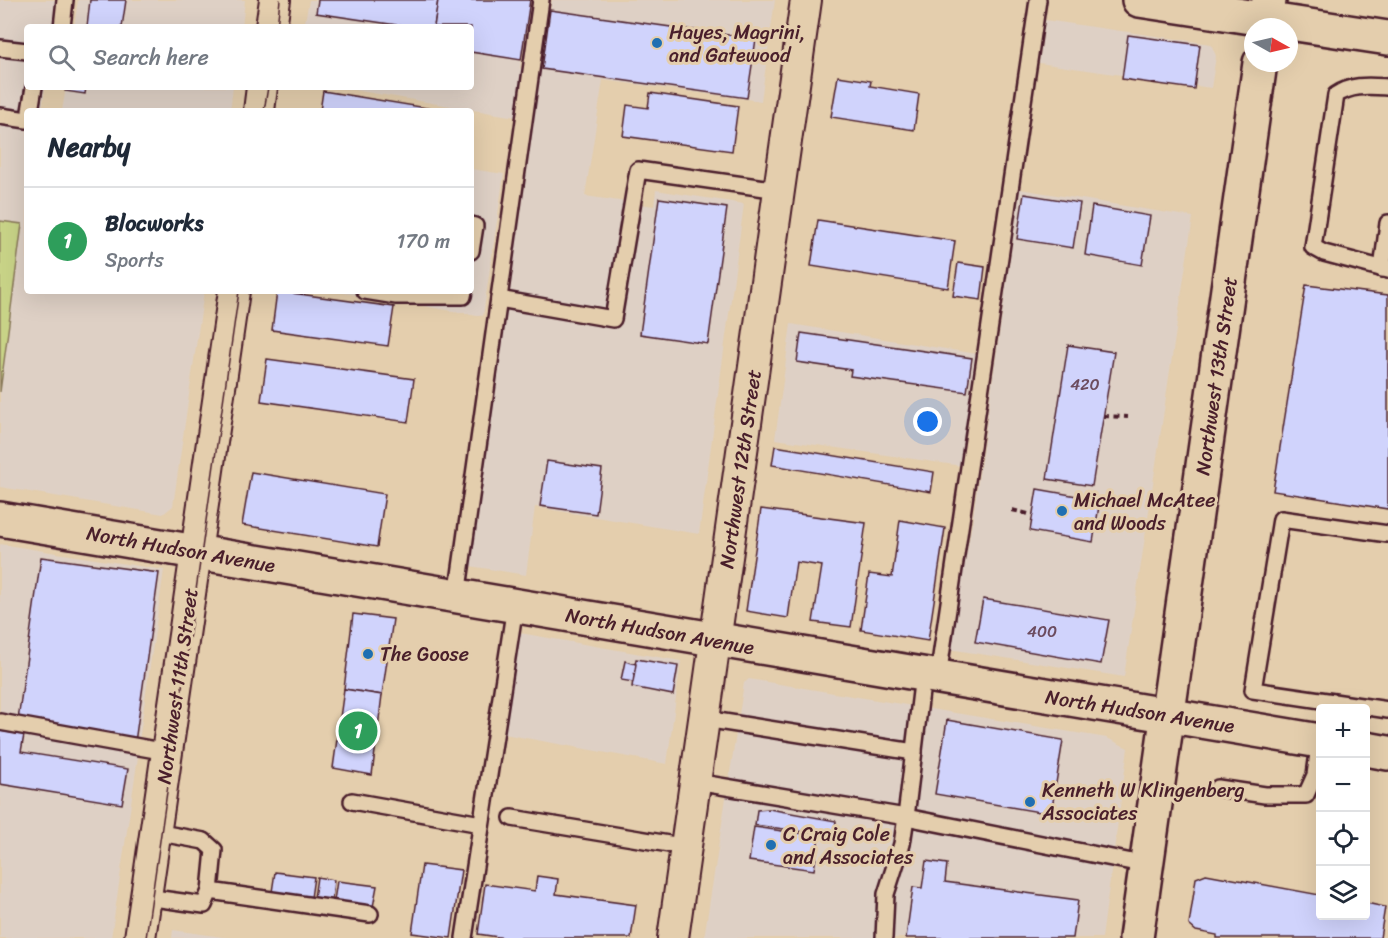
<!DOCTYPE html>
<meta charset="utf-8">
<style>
body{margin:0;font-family:Sriracha,sans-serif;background:#f2f2f3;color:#1f2937}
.controls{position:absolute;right:18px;bottom:18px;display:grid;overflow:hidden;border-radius:6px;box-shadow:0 6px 24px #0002}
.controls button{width:54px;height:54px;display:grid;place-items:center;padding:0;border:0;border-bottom:2px solid #e0e1e3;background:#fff;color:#1f2937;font:30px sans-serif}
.compass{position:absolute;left:1244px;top:18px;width:54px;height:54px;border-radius:50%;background:#fff;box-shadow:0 6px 24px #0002;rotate:98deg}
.you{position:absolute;left:928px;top:422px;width:21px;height:21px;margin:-15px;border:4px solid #fff;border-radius:50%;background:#1a73e8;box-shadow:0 0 0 9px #1a73e833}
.badge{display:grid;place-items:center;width:39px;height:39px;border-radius:50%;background:#1f6fb2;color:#fff;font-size:20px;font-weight:700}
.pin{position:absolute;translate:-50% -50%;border:3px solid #fff;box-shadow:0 2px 6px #0006}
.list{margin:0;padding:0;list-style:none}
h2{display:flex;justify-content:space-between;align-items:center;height:78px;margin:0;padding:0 24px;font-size:26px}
h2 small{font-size:20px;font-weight:400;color:#747a83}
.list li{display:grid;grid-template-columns:39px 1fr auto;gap:18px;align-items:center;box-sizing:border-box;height:108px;padding:0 24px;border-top:2px solid #e0e1e3}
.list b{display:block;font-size:22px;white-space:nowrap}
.list p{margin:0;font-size:20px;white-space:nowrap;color:#747a83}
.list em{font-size:20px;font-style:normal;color:#747a83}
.icon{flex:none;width:33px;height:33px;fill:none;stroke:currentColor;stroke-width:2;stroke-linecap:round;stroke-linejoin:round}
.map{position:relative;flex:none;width:1388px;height:938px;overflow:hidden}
.search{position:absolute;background:#fff;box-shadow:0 6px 24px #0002;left:24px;top:24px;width:450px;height:66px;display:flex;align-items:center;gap:15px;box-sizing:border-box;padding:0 21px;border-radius:6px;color:#747a83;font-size:22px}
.panel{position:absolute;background:#fff;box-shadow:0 6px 24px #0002;left:24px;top:108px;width:450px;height:186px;border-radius:6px}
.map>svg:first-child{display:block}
.built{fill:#ded0c5}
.green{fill:#c8d387;stroke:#897959;stroke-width:1.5}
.building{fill:#d0d3fc;stroke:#4a1f2b;stroke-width:1.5}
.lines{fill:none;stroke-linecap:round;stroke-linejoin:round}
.service-casing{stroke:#4a1f2b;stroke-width:20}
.minor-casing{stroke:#4a1f2b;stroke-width:34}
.tertiary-casing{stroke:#4a1f2b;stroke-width:38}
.secondary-casing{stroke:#4a1f2b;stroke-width:38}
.path{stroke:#4a1f2b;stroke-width:4;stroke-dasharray:6 4.5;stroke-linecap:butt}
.service{stroke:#e4cead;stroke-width:15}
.minor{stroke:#e4cead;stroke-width:30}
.tertiary{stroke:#e4cead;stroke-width:33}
.secondary{stroke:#e4cead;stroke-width:33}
.tram{stroke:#4a1f2b;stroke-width:1.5}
.poi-dot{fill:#1f6fb2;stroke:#e4cead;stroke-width:2}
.labels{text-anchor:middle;stroke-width:6;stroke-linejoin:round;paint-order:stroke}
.number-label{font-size:16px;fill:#6c4c5f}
.poi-label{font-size:20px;fill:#4a1f2b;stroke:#e4cead;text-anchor:start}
.street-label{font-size:20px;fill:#4a1f2b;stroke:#e4cead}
</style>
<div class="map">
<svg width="1388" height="938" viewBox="0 0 1388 938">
<rect width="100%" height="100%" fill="#e4cead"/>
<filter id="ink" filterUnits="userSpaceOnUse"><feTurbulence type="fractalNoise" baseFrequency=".0167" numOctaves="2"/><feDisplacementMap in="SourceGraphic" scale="12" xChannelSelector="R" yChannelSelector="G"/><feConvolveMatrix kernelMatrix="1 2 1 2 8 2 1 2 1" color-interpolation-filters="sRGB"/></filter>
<g filter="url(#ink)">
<g class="built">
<path d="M0,0H57L53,27H27V87H45L42,111H27V291H204L173,506L163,514L0,487Z"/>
<path d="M78,0H245L242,27H74Z"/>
<path d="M309,0H530L520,68L540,71L552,0H775L761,101L603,80L585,196L654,206L656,190L744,204L699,534L535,507L526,575L470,566L534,120L336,87H471V27H304Z"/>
<path d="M1045,20L1211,44L1216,56L1211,88L1039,63Z"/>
<path d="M66,87H233L230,111H62Z"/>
<path d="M471,169L504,174L483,316L332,291H471Z"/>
<path d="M1020,189L1193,217L1124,677L949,649L972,523Z"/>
<path d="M791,324L977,354L962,466L775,439Z"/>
<path d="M0,544L164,570L139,741L0,717Z"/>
<path d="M520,633L681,661L667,764L504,734Z"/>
<path d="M749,679L1107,738L1128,748L1102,938H704L744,683Z"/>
<path d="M0,726L139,750L111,938H0Z"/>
<path d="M173,930L230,938H172Z"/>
</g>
<path class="green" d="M0,221L22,224L0,392Z"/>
<g class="building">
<path d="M90,0H126L122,27H87Z"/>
<path d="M318,0H438L434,27H410L316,13Z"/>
<path d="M438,0H530L521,60L471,52V27H434Z"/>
<path d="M550,10L756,39L747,98L542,69Z"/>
<path d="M1128,35L1200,45L1194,89L1122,79Z"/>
<path d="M838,76L871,81L870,86L919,94L914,130L831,117Z"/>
<path d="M66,87H86L85,94L65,91Z"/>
<path d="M323,91L433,109L432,111H320Z"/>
<path d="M650,93L738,106L732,151L623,136L627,105L648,108Z"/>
<path d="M1024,194L1080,203L1073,248L1017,239Z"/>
<path d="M659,198L727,208L708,344L640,334Z"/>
<path d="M1092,206L1150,216L1142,265L1085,255Z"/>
<path d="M818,220L955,241L948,288L811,266Z"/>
<path d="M958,263L985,267L981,300L953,296Z"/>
<path d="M1306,285L1388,295V509L1273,491Z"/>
<path d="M277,291L394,307L388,346L272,330Z"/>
<path d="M801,333L972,358L967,392L850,376L851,370L797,362Z"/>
<path d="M1068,345L1114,352L1092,486L1047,479Z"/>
<path d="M267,359L414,379L408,422L261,401Z"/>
<path d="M775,446L934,472L931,492L772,465Z"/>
<path d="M547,461L602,469L596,514L540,506Z"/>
<path d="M251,472L385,494L377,547L242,525Z"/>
<path d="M1037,489L1100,500L1093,542L1030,531Z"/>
<path d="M761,509L866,523L851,627L813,622L822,566L796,562L788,618L746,611Z"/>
<path d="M900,520L945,528L928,641L861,630L869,574L892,577Z"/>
<path d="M41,557L159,573L135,742L18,720Z"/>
<path d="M983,599L1109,620L1101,664L975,642Z"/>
<path d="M353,614L393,619L382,695L344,689Z"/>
<path d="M636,659L678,666L673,695L632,687Z"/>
<path d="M625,661L636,664L633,682L621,680Z"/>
<path d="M344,689L382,695L372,775L333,768Z"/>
<path d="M947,720L1063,740L1051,814L935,794Z"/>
<path d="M0,731L24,735L21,752L128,769L122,804L0,784Z"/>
<path d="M769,809L836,821L834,836L755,825L757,810Z"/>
<path d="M754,827L819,836L814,870L749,861Z"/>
<path d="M926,861L947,864L945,882L1078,900L1073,938H906L913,887L922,888Z"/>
<path d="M422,865L461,870L451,938L412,933Z"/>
<path d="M275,872L314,877L311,898L272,892Z"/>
<path d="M1206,874L1320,895V916H1366V903L1385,907L1380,938H1217V935L1196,931L1189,925L1196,878Z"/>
<path d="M537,876L558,879L556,894L636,905L631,938H505L478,934L485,884L535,891Z"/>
<path d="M317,877L334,880L332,900L314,898Z"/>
<path d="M337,881L377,886L373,907L334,901Z"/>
</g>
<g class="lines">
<defs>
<g id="service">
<path d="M62,27L65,0"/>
<path d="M0,48L27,51"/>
<path d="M1388,87C1369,86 1352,84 1336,95L1313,247L1324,253L1388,270"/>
<path d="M30,111L34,87"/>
<path d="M0,116L27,120"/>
<path d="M471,225L475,226L471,251"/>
<path d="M1382,269L1388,223"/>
<path d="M365,291L396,296H463L464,291"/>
<path d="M499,299L613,319L638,170L779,190"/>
<path d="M1388,534L1281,519L1253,690L1388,710"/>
<path d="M457,596L541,0"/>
<path d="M938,677L1038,0"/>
<path d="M705,719L914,752"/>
<path d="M0,722L167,752"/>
<path d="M696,782L906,817L1147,865"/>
<path d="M1218,788L1265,795H1306L1315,775L1320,739"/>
<path d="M352,801L481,824"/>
<path d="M512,818L687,847"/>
<path d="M210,891L370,914"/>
<path d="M146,897L204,905L210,891L214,850L204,841L155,832"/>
<path d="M464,938L515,606"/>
<path d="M884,938L886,894L902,844L906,817L923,675"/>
</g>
<g id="minor">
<path d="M271,27L275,0"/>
<path d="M259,111L262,87"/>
<path d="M140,938L234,291"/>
<path d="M673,938L806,0"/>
</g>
<g id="tertiary">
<path d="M1139,0L1388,38"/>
<path d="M0,519L1320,741"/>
<path d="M1366,749L1388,753"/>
</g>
<g id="secondary">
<path d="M1266,27L1269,0"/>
<path d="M1136,938L1260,63"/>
</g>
</defs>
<use href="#service" class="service-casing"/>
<use href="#minor" class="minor-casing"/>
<use href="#tertiary" class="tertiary-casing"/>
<use href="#secondary" class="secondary-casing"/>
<g class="path">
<path d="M1103,416L1128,417"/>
<path d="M1012,510L1033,515"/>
</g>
<use href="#service" class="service"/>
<use href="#minor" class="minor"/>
<use href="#tertiary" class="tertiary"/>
<use href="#secondary" class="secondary"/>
<g class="tram">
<path d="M277,27L280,0"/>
<path d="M264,111L268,87"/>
<path d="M146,938L239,291"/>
</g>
</g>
</g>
<g class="poi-dot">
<circle cx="657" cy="43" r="6"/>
<circle cx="1062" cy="511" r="6"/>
<circle cx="368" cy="654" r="6"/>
<circle cx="1030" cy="802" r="6"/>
<circle cx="771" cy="845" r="6"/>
</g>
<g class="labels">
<g class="number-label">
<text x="1085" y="390">420</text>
<text x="1042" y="637">400</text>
</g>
<g class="poi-label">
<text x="669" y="39">Hayes, Magrini,<tspan x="669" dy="23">and Gatewood</tspan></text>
<text x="1074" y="507">Michael McAtee<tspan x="1074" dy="23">and Woods</tspan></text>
<text x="380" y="661">The Goose</text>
<text x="1042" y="797">Kenneth W Klingenberg<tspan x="1042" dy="23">Associates</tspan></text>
<text x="783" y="841">C Craig Cole<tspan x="783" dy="23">and Associates</tspan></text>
</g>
<g class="street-label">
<text transform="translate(1216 376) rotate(-82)" y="7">Northwest 13th Street</text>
<text transform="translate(740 469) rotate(-82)" y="7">Northwest 12th Street</text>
<text transform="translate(181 549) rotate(10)" y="7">North Hudson Avenue</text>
<text transform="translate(660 631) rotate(10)" y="7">North Hudson Avenue</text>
<text transform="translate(177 686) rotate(-82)" y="7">Northwest 11th Street</text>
<text transform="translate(1140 711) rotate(9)" y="7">North Hudson Avenue</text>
</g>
</g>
</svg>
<div class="controls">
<button>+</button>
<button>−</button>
<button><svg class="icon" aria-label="locate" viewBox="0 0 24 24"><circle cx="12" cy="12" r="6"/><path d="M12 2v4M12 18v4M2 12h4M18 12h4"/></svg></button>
<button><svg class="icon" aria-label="layers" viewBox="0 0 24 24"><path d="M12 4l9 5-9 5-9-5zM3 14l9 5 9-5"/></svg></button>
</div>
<svg class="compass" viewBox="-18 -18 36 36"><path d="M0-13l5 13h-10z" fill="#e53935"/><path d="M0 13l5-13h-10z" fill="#747a83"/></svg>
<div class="you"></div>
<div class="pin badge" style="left:358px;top:731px;background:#2e9e5b">1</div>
<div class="search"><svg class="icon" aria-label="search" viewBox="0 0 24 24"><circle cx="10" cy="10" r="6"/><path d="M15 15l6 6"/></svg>Search here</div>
<section class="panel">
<h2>Nearby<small></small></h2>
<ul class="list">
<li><span class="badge" style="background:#2e9e5b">1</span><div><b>Blocworks</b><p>Sports</p></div><em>170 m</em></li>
</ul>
</section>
</div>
